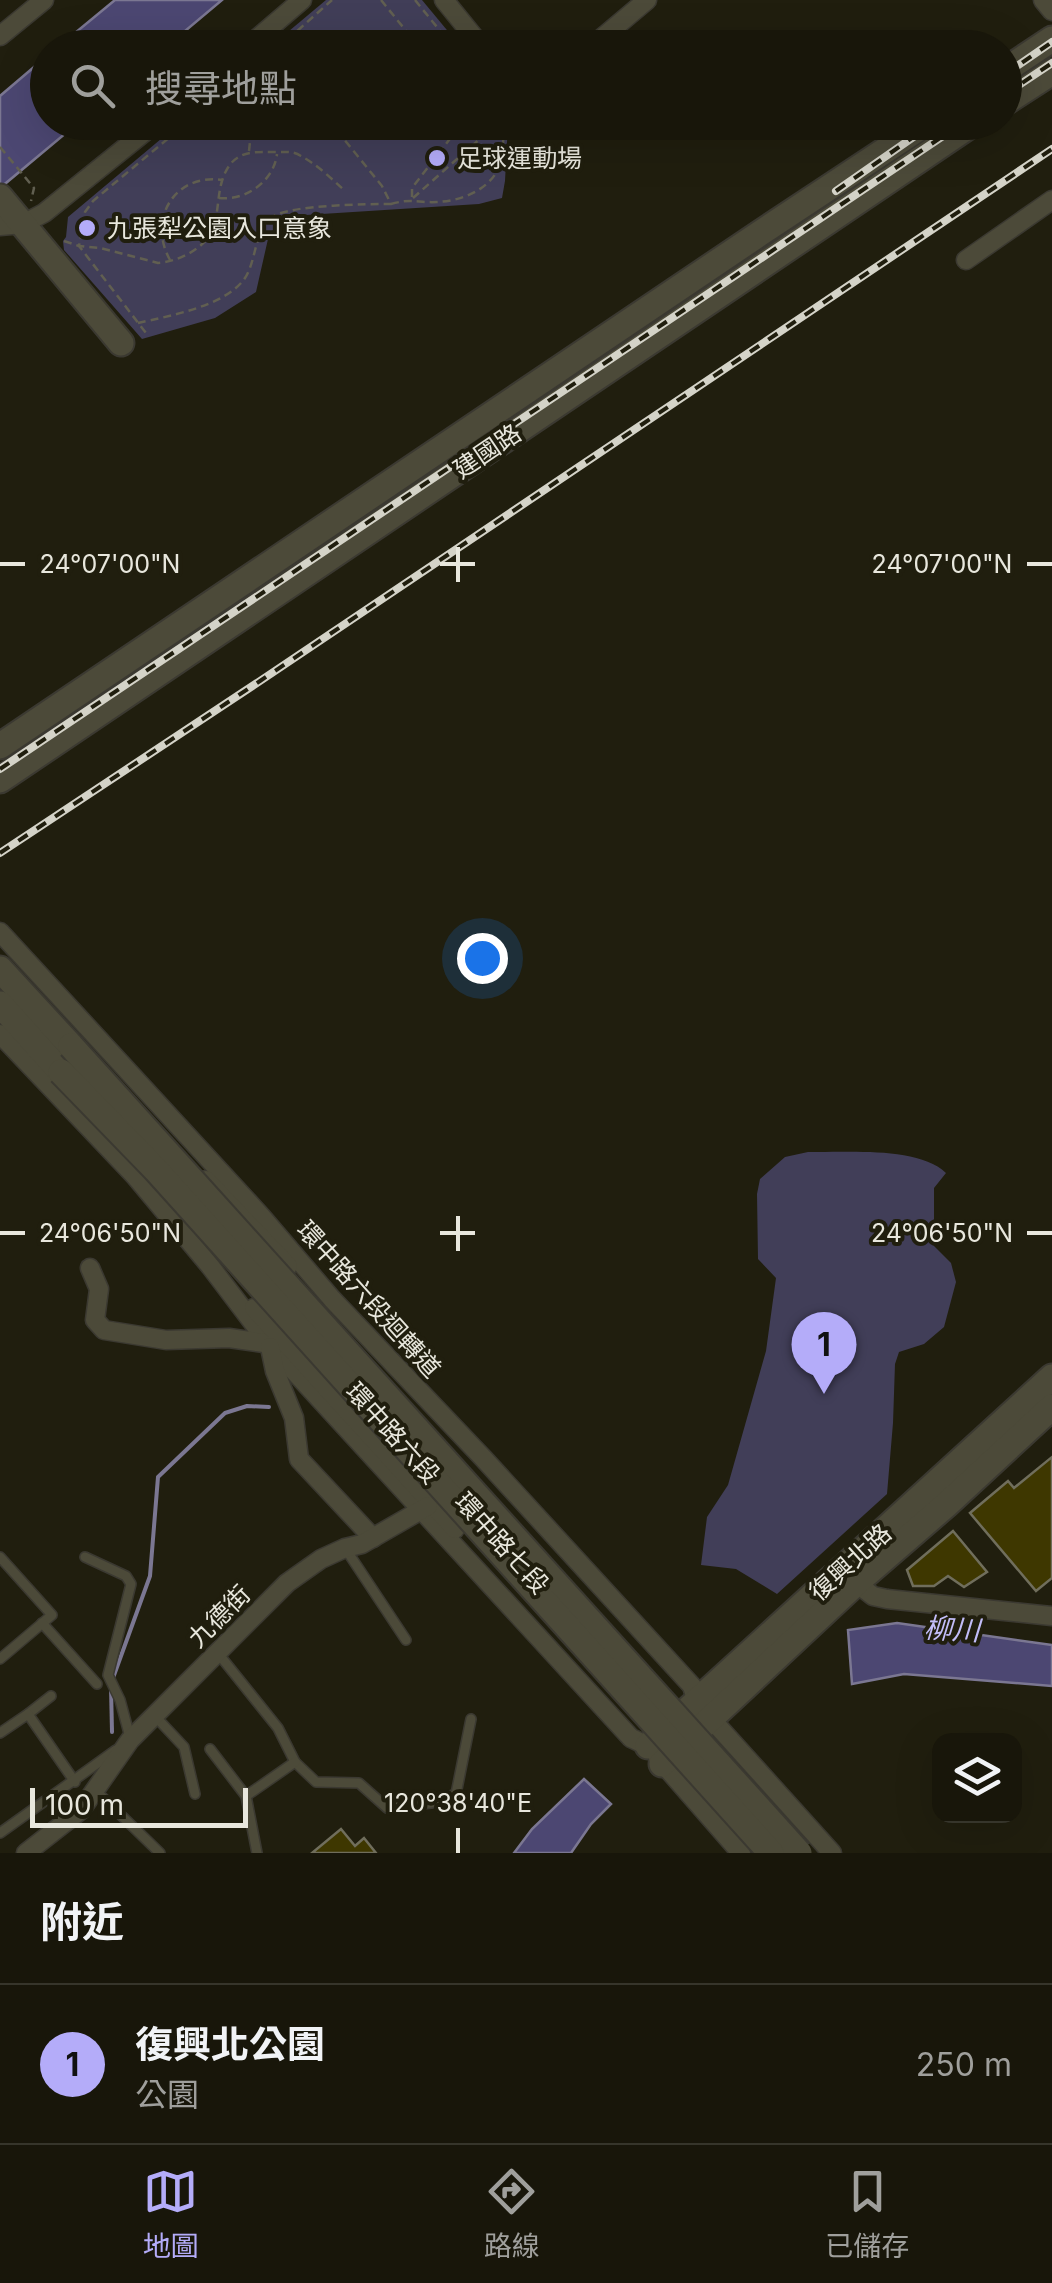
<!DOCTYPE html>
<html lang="zh-TW">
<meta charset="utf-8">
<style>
body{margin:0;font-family:Inter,"Noto Sans TC",sans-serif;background:#211f13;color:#f1f3f6}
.controls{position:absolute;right:30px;bottom:30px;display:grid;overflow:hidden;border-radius:20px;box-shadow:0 10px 40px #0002}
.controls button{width:90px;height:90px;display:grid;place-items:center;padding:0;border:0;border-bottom:2px solid #36352b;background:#18160a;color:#f1f3f6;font:50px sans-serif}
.scale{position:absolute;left:30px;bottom:25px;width:218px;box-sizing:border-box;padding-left:10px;border:5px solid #e8e7dd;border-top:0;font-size:28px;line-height:35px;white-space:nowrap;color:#e8e7dd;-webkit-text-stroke:8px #201e0e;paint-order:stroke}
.you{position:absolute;left:482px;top:958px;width:35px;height:35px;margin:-25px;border:8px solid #fff;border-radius:50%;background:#1a73e8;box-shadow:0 0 0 15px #1a73e833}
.badge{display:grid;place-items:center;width:65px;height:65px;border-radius:50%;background:#b4acf9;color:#111;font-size:32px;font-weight:700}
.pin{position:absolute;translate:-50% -82px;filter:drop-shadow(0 2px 5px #0008)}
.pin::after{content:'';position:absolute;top:52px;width:35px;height:30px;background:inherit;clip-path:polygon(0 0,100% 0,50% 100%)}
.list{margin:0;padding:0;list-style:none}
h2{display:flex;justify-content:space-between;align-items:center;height:130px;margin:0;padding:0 40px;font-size:42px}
h2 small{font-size:32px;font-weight:400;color:#9f9f9c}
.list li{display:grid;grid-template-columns:65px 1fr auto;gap:30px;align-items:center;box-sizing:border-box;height:160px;padding:0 40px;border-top:2px solid #36352b}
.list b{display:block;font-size:38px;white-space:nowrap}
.list p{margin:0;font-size:32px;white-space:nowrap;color:#9f9f9c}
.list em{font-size:32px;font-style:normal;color:#9f9f9c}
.icon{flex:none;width:55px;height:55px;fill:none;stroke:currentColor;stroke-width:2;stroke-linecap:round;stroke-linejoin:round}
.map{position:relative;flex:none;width:1052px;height:1853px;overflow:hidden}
.search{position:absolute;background:#18160a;box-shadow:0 10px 40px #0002;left:30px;right:30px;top:30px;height:110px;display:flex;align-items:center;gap:25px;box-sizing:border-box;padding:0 35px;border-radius:55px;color:#9f9f9c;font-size:38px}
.sheet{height:290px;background:#18160a}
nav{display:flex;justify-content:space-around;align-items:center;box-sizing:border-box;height:140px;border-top:2px solid #36352b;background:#18160a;font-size:28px;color:#9f9f9c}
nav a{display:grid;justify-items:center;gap:5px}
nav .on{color:#b4acf9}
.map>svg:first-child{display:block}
.green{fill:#413e58}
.water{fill:#4c4772;stroke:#7b7792;stroke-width:2.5}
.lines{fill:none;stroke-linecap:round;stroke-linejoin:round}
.stream{stroke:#7b7792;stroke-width:4}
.building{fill:#3e3700;stroke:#706e5c;stroke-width:2.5}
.lane-casing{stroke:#3b3931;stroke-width:12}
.street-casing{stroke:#3b3931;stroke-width:21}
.secondary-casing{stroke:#3b3931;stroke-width:29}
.path{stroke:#615f51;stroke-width:2.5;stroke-dasharray:8 5;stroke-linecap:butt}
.lane{stroke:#4c4a39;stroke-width:9}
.street{stroke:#4c4a39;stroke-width:18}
.secondary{stroke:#4c4a39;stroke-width:25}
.rail-casing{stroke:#d4d3c8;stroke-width:8}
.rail{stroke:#201e0e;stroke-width:4;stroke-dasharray:11;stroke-linecap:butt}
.secondary-bridge-casing{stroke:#3b3931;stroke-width:29;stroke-linecap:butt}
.secondary-bridge{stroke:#4c4a39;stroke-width:25}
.ticks{fill:none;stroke:#e8e7dd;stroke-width:4}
.poi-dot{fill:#b4acf9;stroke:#201e0e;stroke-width:4}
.labels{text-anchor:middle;stroke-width:8;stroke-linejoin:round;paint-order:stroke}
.poi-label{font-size:25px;fill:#e8e7dd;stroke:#201e0e;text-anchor:start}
.street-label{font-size:25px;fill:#e8e7dd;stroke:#201e0e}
.water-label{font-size:28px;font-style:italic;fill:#c2bdf8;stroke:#201e0e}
.ticks-label{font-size:25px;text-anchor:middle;fill:#e8e7dd;stroke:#201e0e;stroke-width:8;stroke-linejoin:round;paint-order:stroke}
</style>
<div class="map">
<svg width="1052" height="1853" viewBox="0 0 1052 1853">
<rect width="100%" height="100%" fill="#201e0e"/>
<g class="green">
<path d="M326,0H422L461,47H270Z"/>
<path d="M180,123H508L505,181L502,198L479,204L306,215L295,224L274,228L268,239L256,292L215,318L142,339L64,250L63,241L66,237L68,217Z"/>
<path d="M808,1152C846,1153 918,1146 946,1173L934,1188V1246L951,1263L956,1282L944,1327L924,1344L899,1352L895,1364L893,1423L887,1494L777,1594L736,1569L701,1565L707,1517L728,1485L766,1351L776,1278L758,1259L757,1194L760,1179L785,1157Z"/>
</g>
<g class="water">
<path d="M115,0H222L166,47H58Z"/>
<path d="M47,56L48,122L78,123L0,188V96Z"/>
<path d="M897,1623L1052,1645V1686L904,1674L852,1684L848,1630Z"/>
<path d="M584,1779L611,1804L591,1824L571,1853H514L532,1829Z"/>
</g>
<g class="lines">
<g class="stream">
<path d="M113,1678L150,1576L158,1477L225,1413L247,1406L269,1407"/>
<path d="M111,1687L112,1732"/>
</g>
</g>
<g class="building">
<path d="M1052,1457V1578L1036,1591L970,1513L1008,1481L1014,1488Z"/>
<path d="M953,1531L987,1572L964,1587L948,1576L934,1586H913L907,1570Z"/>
<path d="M341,1829L355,1846L364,1838L376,1853H312Z"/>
</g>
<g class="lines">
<defs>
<g id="lane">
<path d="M345,1548L406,1640"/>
<path d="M0,1557L52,1615L0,1659"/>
<path d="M85,1557L126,1576L131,1584L108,1675L120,1700L130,1737"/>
<path d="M42,1623L97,1684"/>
<path d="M217,1652L278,1728L295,1762L316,1782L359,1783L387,1808L431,1803L456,1794L471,1719"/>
<path d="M28,1714L51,1696"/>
<path d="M154,1715L184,1747L195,1794"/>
<path d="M0,1733L28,1714L75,1782"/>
<path d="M210,1749L246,1796L257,1853"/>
<path d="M95,1790L160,1853"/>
<path d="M246,1796L295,1762"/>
<path d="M0,1833L116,1750"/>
</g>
<g id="street">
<path d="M444,0L483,48"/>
<path d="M1043,0L1052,11"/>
<path d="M0,36L44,0"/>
<path d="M246,48L302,0"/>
<path d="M590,48L647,0"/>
<path d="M0,226L23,224L44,213L157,122"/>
<path d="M966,260L1052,200"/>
<path d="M0,932L261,1216L332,1299L484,1459L692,1686L697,1702"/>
<path d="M0,1034L135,1176L210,1266L270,1345L631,1738L648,1746"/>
<path d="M206,1180L288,1266"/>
<path d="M90,1268L99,1289L95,1320L104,1330L166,1340L229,1338L271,1344"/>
<path d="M254,1308L455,1529"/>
<path d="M270,1347L275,1371L294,1418L299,1459L373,1538"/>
<path d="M850,1578L873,1596L887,1599L1052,1616"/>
<path d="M705,1712L832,1853"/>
<path d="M658,1758L741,1853"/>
<path d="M26,1853L81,1810L130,1740L287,1583L321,1559L345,1548L362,1544L428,1506"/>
</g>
<g id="secondary">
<path d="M1004,71L1052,39"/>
<path d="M1004,103L1052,72"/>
<path d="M0,197L121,343"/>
<path d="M0,746L759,234L928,122"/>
<path d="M0,780C326,562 649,340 975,122"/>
<path d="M0,969L71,1046"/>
<path d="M0,1004L61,1072"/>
<path d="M648,1746L1052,1377"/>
<path d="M662,1764L857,1582L946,1505L1052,1407"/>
</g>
</defs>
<use href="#lane" class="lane-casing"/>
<use href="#street" class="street-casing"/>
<use href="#secondary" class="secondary-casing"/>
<g class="path">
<path d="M381,0L420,48"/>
<path d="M415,0L454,48"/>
<path d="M278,48L332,0"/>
<path d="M188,122L93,201L85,212L79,246L100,248L158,263C176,262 202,250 211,233C220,215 216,192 225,173C236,149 256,152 278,152C287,152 293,151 301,156C316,164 331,178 344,190"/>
<path d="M482,122L488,130"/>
<path d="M0,147L34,188L31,201"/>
<path d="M249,151L252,122"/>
<path d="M412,197V188L459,127"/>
<path d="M219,198C246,201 274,181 277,154"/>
<path d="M413,198L491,129L503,123"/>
<path d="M391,204C412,198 417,203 437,202C462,201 493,189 501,162C504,151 503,135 503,122"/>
<path d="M64,241L79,246L146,333"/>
<path d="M170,260C147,219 175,173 222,180"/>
<path d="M138,323C169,316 226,306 245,278C257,260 254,228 274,216C292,205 368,204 391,204L382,186L330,122"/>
</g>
<use href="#lane" class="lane"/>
<use href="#street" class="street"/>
<use href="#secondary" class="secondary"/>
<defs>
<g id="rail">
<path d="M1004,75L1052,42"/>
<path d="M1004,95L1052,63"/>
<path d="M836,191L935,122"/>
<path d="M0,769L964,122"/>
<path d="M0,853L260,681L1052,149"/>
</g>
</defs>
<use href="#rail" class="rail-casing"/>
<use href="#rail" class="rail"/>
<defs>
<g id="secondary-bridge">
<path d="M71,1046L799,1853"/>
<path d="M61,1072L156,1170L771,1853"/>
</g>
</defs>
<use href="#secondary-bridge" class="secondary-bridge-casing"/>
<use href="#secondary-bridge" class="secondary-bridge"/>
</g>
<path class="ticks" d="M458,547V582M0,564H25M440,564H475M1027,564H1052M458,1216V1251M0,1233H25M440,1233H475M1027,1233H1052M458,1828V1853"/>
<g class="poi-dot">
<circle cx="437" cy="158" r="10"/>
<circle cx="87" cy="228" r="10"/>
</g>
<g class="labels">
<g class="poi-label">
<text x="457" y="167">足球運動場</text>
<text x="107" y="237">九張犁公園入口意象</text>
</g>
<g class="street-label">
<text transform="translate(487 451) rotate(-34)" y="9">建國路</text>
<text transform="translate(369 1299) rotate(48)" y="9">環中路六段迴轉道</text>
<text transform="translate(393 1433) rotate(48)" y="9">環中路六段</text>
<text transform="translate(502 1543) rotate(48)" y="9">環中路七段</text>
<text transform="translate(850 1562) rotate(-42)" y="9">復興北路</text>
<text transform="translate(219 1616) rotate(-45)" y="9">九德街</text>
</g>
<g class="water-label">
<text transform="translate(952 1629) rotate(3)" y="10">柳川</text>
</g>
</g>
<g class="ticks-label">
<text x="110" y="573">24°07'00"N</text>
<text x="942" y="573">24°07'00"N</text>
<text x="110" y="1242">24°06'50"N</text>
<text x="942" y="1242">24°06'50"N</text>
<text x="458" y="1812">120°38'40"E</text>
</g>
</svg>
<div class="controls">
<button><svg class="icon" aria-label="layers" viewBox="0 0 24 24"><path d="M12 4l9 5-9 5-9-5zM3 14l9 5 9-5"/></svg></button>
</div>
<div class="scale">100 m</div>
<div class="you"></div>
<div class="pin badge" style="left:824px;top:1394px">1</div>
<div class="search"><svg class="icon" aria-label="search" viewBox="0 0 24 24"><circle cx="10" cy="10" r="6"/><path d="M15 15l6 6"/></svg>搜尋地點</div>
</div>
<section class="sheet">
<h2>附近<small></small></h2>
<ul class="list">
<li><span class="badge">1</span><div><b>復興北公園</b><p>公園</p></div><em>250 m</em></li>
</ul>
</section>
<nav>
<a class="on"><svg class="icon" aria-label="map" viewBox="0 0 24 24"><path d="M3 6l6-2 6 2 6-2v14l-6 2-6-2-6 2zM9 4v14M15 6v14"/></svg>地圖</a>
<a><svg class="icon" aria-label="directions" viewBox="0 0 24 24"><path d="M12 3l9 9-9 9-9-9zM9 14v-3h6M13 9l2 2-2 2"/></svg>路線</a>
<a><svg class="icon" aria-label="saved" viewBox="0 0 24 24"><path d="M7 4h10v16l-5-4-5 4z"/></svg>已儲存</a>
</nav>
